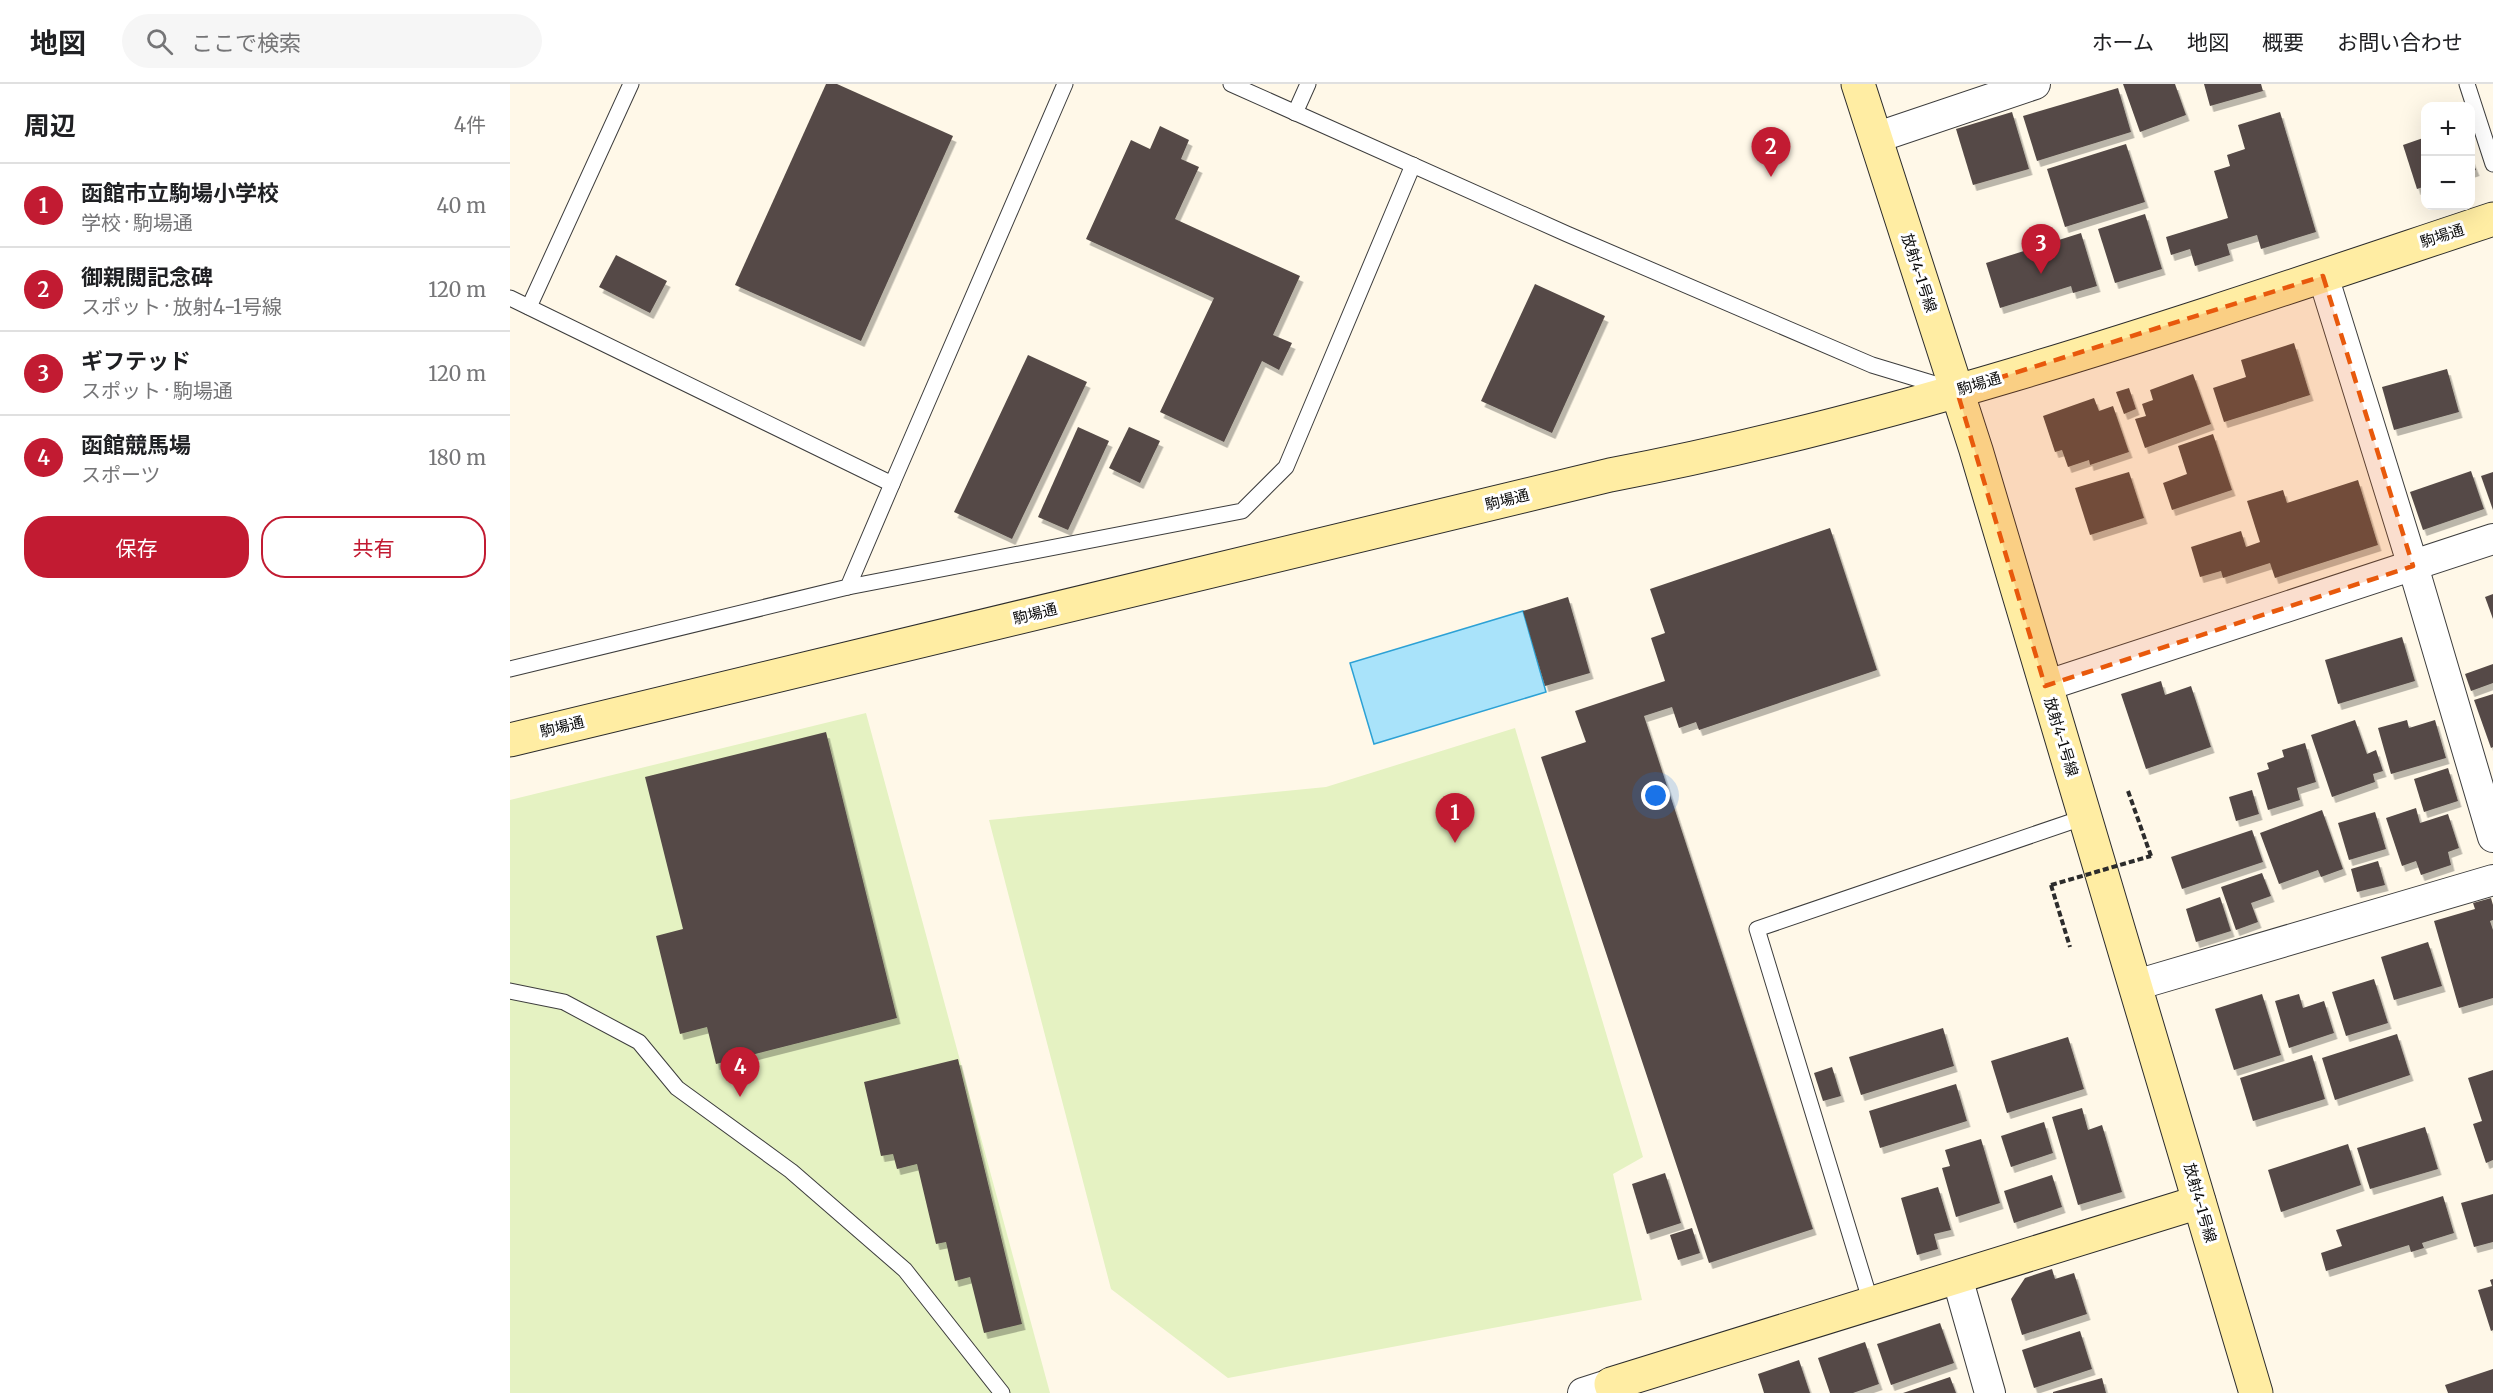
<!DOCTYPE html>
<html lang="ja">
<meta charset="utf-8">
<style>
body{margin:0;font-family:Merriweather,"Noto Sans JP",serif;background:#f6f6f6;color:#202124}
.controls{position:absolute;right:18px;top:18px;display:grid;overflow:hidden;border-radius:12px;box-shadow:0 6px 24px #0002}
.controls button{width:54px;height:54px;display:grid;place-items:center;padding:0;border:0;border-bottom:2px solid #e0e0e0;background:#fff;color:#202124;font:30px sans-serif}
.you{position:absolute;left:1146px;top:712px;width:21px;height:21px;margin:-15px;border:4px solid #fff;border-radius:50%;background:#1a73e8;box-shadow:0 0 0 9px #1a73e833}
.badge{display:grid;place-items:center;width:39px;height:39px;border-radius:50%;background:#c21b32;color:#fff;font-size:20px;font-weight:700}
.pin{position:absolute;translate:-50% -50px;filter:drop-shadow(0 2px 3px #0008)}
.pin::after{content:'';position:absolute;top:32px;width:21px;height:18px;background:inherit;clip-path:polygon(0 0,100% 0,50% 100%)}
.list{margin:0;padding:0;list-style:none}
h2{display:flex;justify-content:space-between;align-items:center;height:78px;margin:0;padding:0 24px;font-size:26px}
h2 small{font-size:20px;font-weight:400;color:#757577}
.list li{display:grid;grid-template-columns:39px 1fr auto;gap:18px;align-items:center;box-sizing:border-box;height:84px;padding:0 24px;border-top:2px solid #e0e0e0}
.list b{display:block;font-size:22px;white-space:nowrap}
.list p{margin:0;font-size:20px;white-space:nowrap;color:#757577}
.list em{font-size:20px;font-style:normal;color:#757577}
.actions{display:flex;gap:12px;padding:18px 24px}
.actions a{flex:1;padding:14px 0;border:2px solid #c21b32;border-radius:24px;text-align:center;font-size:21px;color:#c21b32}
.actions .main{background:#c21b32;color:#fff}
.icon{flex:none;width:33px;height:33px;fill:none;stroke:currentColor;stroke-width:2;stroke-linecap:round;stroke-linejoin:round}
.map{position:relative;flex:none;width:1983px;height:1309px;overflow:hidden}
header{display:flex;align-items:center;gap:36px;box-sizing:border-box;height:84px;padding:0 30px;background:#fff;border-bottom:2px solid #e0e0e0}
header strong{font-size:28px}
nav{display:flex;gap:33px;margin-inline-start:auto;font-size:21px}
.search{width:420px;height:54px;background:#f6f6f6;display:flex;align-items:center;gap:15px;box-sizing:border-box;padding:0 21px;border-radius:33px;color:#757577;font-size:22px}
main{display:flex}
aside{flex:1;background:#fff}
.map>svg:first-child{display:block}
.pitch{fill:#e5f2c2}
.water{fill:#a9e3fa;stroke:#2ca1d5;stroke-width:1.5}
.building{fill:#544a46;filter:url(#shadow)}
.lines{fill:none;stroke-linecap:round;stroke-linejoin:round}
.lane-casing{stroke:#3d3d3d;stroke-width:17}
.street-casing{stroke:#3d3d3d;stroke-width:32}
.secondary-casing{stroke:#2c2c2c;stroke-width:35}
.path{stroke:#2c2c2c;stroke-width:4;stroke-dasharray:6 3;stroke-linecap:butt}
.lane{stroke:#fff;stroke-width:15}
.street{stroke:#fff;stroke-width:30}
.secondary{stroke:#ffeda3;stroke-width:33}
.path-bridge{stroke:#2c2c2c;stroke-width:4;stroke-dasharray:6 3;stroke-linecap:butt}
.marked{fill:#e8590c;fill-opacity:0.2;stroke:#e8590c;stroke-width:4.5;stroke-dasharray:12 8;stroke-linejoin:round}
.labels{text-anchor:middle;stroke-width:6;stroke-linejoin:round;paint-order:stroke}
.street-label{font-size:15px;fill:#0a0a0a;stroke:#fff}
</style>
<header>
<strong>地図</strong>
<div class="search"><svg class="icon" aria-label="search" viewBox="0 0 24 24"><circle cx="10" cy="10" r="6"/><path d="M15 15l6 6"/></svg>ここで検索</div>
<nav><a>ホーム</a><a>地図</a><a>概要</a><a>お問い合わせ</a></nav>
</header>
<main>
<aside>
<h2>周辺<small>4件</small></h2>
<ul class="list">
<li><span class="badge">1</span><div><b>函館市立駒場小学校</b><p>学校 · 駒場通</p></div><em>40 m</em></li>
<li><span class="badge">2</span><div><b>御親閲記念碑</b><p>スポット · 放射4-1号線</p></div><em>120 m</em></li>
<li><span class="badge">3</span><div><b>ギフテッド</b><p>スポット · 駒場通</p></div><em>120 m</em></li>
<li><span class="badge">4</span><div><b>函館競馬場</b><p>スポーツ</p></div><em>180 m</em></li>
</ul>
<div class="actions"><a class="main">保存</a><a>共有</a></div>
</aside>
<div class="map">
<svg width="1983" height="1309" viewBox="0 0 1983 1309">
<defs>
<filter id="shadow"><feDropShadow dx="3.5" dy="6" stdDeviation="0" flood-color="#0004"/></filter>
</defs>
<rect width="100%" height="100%" fill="#fff8e8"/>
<g class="pitch">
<path d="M356,629L540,1309H0V716Z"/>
<path d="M1005,644L1133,1073L1103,1090L1132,1216L718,1294L601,1205L479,736L816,703Z"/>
</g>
<path class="water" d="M1013,527L1036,608L864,660L840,579Z"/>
<g class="building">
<path d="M316,0H327L443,52L351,257L225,201Z"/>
<path d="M1613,0H1665L1676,31L1630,48Z"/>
<path d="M1694,0H1751L1753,7L1700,22Z"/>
<path d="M1608,4L1621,48L1527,77L1513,32Z"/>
<path d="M1502,28L1519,85L1463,101L1446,45Z"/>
<path d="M1770,28L1806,148L1751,165L1747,151L1717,160L1720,171L1685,182L1680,165L1661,171L1656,153L1718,134L1704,87L1720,82L1717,71L1735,65L1728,41Z"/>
<path d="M1916,32V47H1915L1911,33Z"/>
<path d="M650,42L679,56L671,75L689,83L665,135L790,192L763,251L782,259L769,286L752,277L714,358L650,328L704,214L576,155L621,56L640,65Z"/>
<path d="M1916,53V102L1907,105L1893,61Z"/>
<path d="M1616,60L1635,118L1555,143L1537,85Z"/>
<path d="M1960,71L1966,86L1960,88Z"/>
<path d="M1635,130L1652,185L1605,199L1588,145Z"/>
<path d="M1571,149L1587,202L1563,209L1561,202L1490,224L1476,179Z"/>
<path d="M106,171L157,197L140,229L89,203Z"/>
<path d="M1025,200L1095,232L1042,349L971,317Z"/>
<path d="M1784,259L1800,311L1714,338L1703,304L1736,293L1731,276Z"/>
<path d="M518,271L577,298L502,455L444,428Z"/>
<path d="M1937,285L1949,328L1884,346L1872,303Z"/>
<path d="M1683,290L1701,340L1635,364L1625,335L1636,332L1632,320L1643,316L1640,306Z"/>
<path d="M1619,304L1626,325L1614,330L1606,308Z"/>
<path d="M1584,314L1589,327L1603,322L1619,368L1580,381L1579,376L1558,383L1552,366L1545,368L1533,332Z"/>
<path d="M568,343L599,357L558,446L528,433Z"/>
<path d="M619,343L650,357L630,399L599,384Z"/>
<path d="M1703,350L1722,406L1662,426L1653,399L1677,390L1668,362Z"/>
<path d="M1961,387L1974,425L1913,446L1900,408Z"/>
<path d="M1619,388L1634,434L1580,451L1565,404Z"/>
<path d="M1983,388V426L1971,392Z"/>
<path d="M1848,396L1868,461L1765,494L1760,479L1713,494L1711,487L1690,493L1681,463L1731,447L1736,463L1750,458L1737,417L1773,406L1777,419Z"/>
<path d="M1320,444L1367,586L1189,646L1186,638L1169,644L1162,623L1134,632L1303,1145L1199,1179L1031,673L1076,658L1065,627L1155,597L1141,554L1155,549L1140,505Z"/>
<path d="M1983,510V535L1975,513Z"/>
<path d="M1058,513L1080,589L1035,602L1013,527Z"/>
<path d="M1892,553L1905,597L1828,620L1815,576Z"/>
<path d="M1983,580V599L1961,607L1955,590Z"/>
<path d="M1651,597L1655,611L1681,602L1701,663L1636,685L1611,610Z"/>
<path d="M1983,610V663L1981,664L1964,616Z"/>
<path d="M1845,636L1857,670L1866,666L1873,687L1863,690L1865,698L1822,713L1801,651Z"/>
<path d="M1897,636L1899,644L1925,636L1936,674L1881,690L1868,644Z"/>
<path d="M316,648L387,934L206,980L197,943L170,950L146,852L173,845L135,693Z"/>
<path d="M1795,659L1806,698L1787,704L1790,716L1758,726L1747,689L1759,685L1757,679L1774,673L1772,666Z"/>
<path d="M1938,684L1948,717L1914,728L1904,695Z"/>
<path d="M1742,706L1749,730L1726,737L1719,713Z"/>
<path d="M1906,724L1910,739L1938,730L1949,764L1938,768L1941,781L1911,791L1906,777L1892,782L1876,734Z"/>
<path d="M1812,726L1833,785L1811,793L1808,786L1769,800L1750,749Z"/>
<path d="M1865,728L1876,765L1839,776L1828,739Z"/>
<path d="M1742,746L1753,778L1672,805L1661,773Z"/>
<path d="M1868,777L1875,801L1847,808L1841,785Z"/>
<path d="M1752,789L1761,812L1741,819L1748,838L1726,846L1711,803Z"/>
<path d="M1710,813L1721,847L1686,858L1676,825Z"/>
<path d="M1981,814L1983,821V836L1980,837L1983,846V914L1949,924L1924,837L1965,825L1963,819Z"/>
<path d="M1918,858L1932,902L1884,916L1871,873Z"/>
<path d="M1864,895L1878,939L1836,952L1822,908Z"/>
<path d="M1752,910L1771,971L1724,986L1705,925Z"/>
<path d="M1789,910L1793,924L1814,917L1824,949L1779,964L1765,917Z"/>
<path d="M1433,944L1444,982L1351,1011L1339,973Z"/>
<path d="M1887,950L1900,991L1825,1016L1812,974Z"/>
<path d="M1558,953L1574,1005L1497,1029L1481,977Z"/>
<path d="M1802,971L1815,1015L1743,1037L1730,994Z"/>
<path d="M448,975L512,1240L474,1249L460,1193L445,1197L436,1158L426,1160L407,1080L387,1085L383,1070L371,1072L354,998Z"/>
<path d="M1322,983L1331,1012L1313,1017L1304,989Z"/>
<path d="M1983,986V1076L1976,1079L1963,1040L1972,1037L1958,994Z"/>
<path d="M1446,1000L1457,1037L1370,1064L1359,1027Z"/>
<path d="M1572,1024L1578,1046L1592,1041L1612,1108L1568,1121L1542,1033Z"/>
<path d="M1534,1038L1543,1069L1501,1083L1491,1052Z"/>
<path d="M1915,1043L1928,1085L1860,1105L1847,1064Z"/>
<path d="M1471,1055L1490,1119L1446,1133L1432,1084L1440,1082L1435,1066Z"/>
<path d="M1838,1060L1851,1101L1771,1128L1758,1086Z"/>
<path d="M1155,1089L1171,1139L1137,1150L1122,1100Z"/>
<path d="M1542,1091L1552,1123L1504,1139L1494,1107Z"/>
<path d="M1428,1103L1441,1146L1424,1150L1428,1165L1407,1171L1391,1114Z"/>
<path d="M1983,1110V1158L1964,1163L1951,1119Z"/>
<path d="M1933,1112L1944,1149L1912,1159L1914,1164L1901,1168L1899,1161L1816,1187L1811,1169L1832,1162L1826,1146Z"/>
<path d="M1182,1144L1190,1169L1168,1176L1160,1151Z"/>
<path d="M1542,1185L1545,1195L1564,1189L1577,1230L1512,1251L1501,1215L1515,1194Z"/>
<path d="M1983,1195V1246L1981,1247L1968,1206L1982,1202L1980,1196Z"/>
<path d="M1430,1239L1444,1279L1381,1301L1367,1260Z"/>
<path d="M1570,1247L1582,1285L1524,1304L1512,1266Z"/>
<path d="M1355,1258L1369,1300L1343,1309H1320L1308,1274Z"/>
<path d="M1289,1276L1300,1309H1254L1248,1290Z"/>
<path d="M1983,1285V1309H1938L1935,1301Z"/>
<path d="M1440,1293L1446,1309H1393Z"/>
<path d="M1592,1294L1596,1309H1543V1308Z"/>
</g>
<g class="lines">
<defs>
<g id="lane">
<path d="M721,0L1057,150L1362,281L1438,304"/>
<path d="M1957,0L1983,80"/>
<path d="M785,29L798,0"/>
<path d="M0,214L382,400L555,0"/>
<path d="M19,223L121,0"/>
<path d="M338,503L732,427L776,383L903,81"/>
<path d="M0,585L338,503L382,400"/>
<path d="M0,907L54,918L129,958L167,1004L281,1087L395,1186L492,1309"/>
<path d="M1361,1219L1247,845L1575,733"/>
</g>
<g id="street">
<path d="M1365,54L1525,0"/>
<path d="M1813,192L1903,482L1983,753"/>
<path d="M1535,602L1983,455"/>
<path d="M1626,901L1983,796"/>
<path d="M1447,1193L1480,1309"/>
<path d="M1073,1309L1101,1300"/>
</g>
<g id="secondary">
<path d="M1348,0L1466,366L1746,1309"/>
<path d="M0,656L1100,391C1401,334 1692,232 1983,135"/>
<path d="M1104,1309L1101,1300L1689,1118"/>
</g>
</defs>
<use href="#lane" class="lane-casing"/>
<use href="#street" class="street-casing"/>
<use href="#secondary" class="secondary-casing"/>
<g class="path">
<path d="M1618,707L1641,772"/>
<path d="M1541,801L1560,863"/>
</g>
<use href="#lane" class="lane"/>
<use href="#street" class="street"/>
<use href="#secondary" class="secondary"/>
<path class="path-bridge" d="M1541,801L1641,772"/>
</g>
<path class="marked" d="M1813,192L1903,482L1535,602L1447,307Z"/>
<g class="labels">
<g class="street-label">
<text transform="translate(1932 152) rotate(-18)" y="5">駒場通</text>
<text transform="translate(1409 189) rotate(72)" y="5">放射4-1号線</text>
<text transform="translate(1469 300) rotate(-17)" y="5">駒場通</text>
<text transform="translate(997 416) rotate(-14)" y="5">駒場通</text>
<text transform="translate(525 530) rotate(-14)" y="5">駒場通</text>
<text transform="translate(52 643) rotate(-14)" y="5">駒場通</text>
<text transform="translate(1551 653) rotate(73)" y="5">放射4-1号線</text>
<text transform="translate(1690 1119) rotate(74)" y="5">放射4-1号線</text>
</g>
</g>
</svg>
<div class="controls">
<button>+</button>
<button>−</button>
</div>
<div class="you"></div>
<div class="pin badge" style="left:945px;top:759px">1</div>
<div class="pin badge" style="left:1261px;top:93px">2</div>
<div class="pin badge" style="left:1531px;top:190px">3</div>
<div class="pin badge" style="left:230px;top:1013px">4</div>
</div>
</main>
